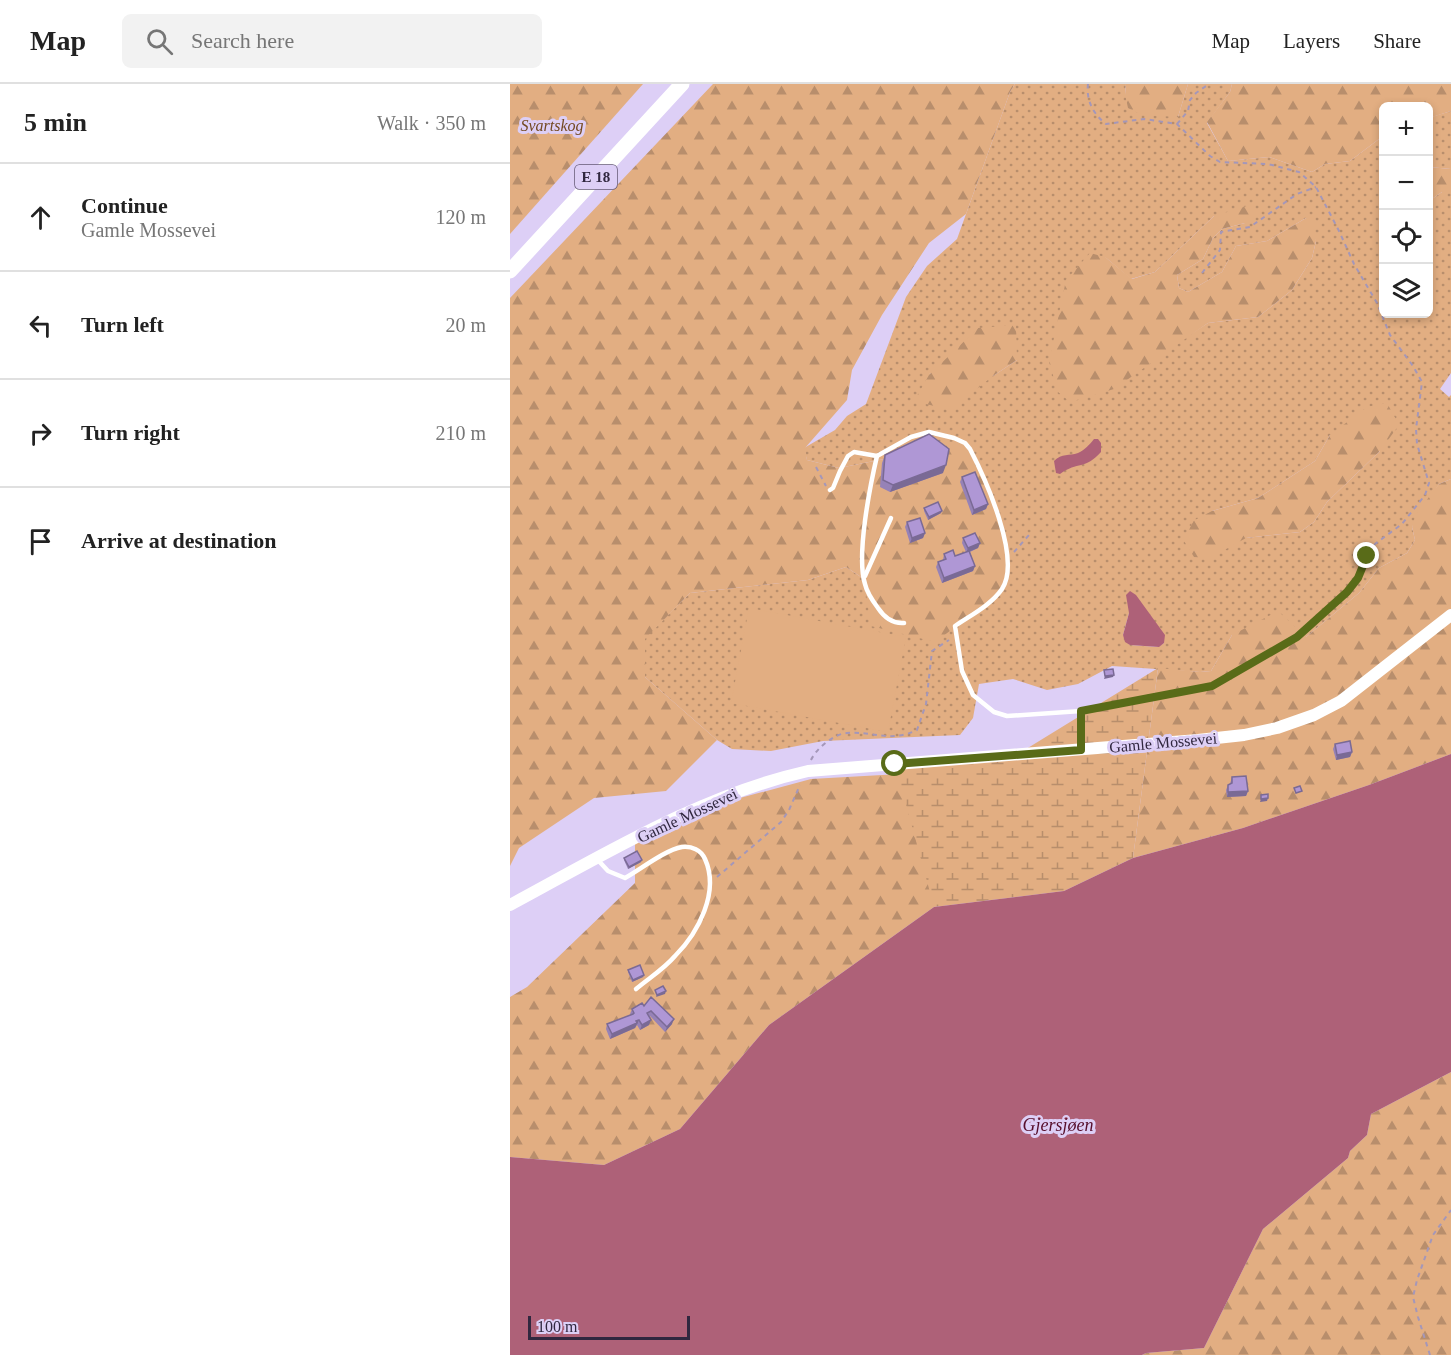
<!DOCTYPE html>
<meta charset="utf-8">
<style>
body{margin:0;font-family:Georgia,serif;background:#f2f2f2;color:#222}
.controls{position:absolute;right:18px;top:18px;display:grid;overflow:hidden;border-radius:9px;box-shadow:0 3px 9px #0003}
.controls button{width:54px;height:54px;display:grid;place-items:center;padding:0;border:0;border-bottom:2px solid #e0e0e0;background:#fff;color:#222;font:30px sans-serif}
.scale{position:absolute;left:18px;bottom:15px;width:162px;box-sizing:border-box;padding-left:6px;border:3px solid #30273f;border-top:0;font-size:16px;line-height:21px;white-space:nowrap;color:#30273f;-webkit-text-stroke:4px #ddcff6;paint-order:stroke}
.stop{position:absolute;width:18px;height:18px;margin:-14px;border:4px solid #596b18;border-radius:50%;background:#fff}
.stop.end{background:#596b18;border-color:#fff;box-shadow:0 2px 6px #0008}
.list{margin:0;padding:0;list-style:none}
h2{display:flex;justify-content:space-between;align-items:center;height:78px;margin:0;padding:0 24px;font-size:26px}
h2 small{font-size:20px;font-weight:400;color:#767676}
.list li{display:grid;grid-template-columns:39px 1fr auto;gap:18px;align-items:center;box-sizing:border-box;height:108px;padding:0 24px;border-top:2px solid #e0e0e0}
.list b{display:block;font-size:22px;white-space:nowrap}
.list p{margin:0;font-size:20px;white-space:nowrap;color:#767676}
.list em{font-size:20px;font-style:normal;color:#767676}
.icon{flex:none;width:33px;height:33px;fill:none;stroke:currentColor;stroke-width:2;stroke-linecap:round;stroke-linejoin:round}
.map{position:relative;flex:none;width:941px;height:1271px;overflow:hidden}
header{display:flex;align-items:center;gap:36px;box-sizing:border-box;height:84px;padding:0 30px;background:#fff;border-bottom:2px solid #e0e0e0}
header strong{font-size:28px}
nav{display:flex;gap:33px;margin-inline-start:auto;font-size:21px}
.search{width:420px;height:54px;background:#f2f2f2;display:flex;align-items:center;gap:15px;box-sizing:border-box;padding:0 21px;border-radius:9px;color:#767676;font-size:22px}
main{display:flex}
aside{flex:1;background:#fff}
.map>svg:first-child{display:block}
.grass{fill:url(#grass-dots);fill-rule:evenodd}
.forest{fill:url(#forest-firs)}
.wetland{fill:url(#wetland-marsh)}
.pitch{fill:#e2ae82}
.water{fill:#ae6178}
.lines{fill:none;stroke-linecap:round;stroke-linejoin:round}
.path{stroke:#a497b9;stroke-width:2;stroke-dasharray:4.5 4.5;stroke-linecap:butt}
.service{stroke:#fff;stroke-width:4.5}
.secondary{stroke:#fff;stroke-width:12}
.trunk{stroke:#fff;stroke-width:15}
.wall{fill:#9682b7}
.shaded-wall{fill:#7a6a95}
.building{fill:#af97d5;stroke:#7a6a95;stroke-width:1.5}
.route{stroke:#596b18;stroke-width:8}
.labels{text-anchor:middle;stroke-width:6;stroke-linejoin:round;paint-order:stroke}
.shield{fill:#ddcff6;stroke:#645976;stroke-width:1.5}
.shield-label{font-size:15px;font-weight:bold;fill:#30273f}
.park-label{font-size:16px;font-style:italic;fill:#734921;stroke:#ddcff6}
.street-label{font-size:16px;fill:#30273f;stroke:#ddcff6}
.water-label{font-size:18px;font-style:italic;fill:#570f2c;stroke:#ddcff6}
</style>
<header>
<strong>Map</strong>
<div class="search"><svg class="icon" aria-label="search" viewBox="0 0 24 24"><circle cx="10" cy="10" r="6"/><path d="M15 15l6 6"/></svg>Search here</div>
<nav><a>Map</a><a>Layers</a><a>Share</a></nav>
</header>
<main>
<aside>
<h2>5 min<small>Walk · 350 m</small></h2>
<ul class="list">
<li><svg class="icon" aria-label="ahead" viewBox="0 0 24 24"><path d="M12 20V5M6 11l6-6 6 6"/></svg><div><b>Continue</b><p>Gamle Mossevei</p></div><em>120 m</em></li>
<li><svg class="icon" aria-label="left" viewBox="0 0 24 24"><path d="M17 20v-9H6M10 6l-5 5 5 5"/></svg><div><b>Turn left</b></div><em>20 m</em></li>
<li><svg class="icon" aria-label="right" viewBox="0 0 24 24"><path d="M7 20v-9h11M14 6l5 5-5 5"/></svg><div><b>Turn right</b></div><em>210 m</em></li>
<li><svg class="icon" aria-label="arrive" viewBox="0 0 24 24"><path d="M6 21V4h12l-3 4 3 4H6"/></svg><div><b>Arrive at destination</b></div></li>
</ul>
</aside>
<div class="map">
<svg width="941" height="1271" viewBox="0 0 941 1271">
<defs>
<pattern id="grass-dots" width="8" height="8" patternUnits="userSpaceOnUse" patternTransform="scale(1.5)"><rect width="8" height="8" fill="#e2ae82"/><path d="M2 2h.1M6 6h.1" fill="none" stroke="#b88e6c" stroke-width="1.8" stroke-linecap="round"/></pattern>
<pattern id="forest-firs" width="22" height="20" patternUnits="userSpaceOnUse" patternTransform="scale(1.5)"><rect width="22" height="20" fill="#e2ae82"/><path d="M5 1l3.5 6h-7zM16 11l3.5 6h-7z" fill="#b88e6c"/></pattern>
<pattern id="wetland-marsh" width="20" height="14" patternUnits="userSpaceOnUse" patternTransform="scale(1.5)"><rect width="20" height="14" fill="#e2ae82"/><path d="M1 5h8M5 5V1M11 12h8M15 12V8" fill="none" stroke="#b88e6c"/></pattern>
</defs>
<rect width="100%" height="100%" fill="#ddcff6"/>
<g class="grass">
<path d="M505,0H616L615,10L668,33L678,0H722L720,8L697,39L718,77L759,73L802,88L815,80L840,77L873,52L874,230H918L919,117L932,108H941V289L930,305L939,313L941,311V395L929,400L902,443L905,456L897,469L869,484L849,509L796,553L722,551L701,587L690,588L602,582L568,600L537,606L503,595L469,600L463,634L450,651L313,657L261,667L222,665L207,656L135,593L134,555L180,509L298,496L336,483L354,495L374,375L329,384L297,376L294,364L325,346L337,332L356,320L396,213L417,182L447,155L500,8ZM704,132L735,139L712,145L703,154L693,175L667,191L669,204L678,208L712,188L726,162L757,157L796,134L806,157L802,174L782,206L748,233L698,239L672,256L595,173L621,195L645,188ZM507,276L483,292L419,290ZM820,351L870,367L817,418L804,438L790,448L736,454L702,427L748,414L805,377ZM619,529L654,559L648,563L620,561L613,551Z"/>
<path d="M941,27V85L919,83L918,34Z"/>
</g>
<g class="forest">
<path d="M0,0H133L0,150Z"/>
<path d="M203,0H505L500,8L456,130L419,159L372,231L342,286L337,316L295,364L297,376L329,384L374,375L406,357L454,358L494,440L497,501L483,515L425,558L361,542L354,495L336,483L298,496L180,509L135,555V593L207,656L156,707L84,714L9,764L0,782V214Z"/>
<path d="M616,0H678L668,33L632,31L618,24L615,10Z"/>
<path d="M722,0H941V27L919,34L918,22H874L873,52L840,77L815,80L802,88L759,73L718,77L697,38L720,8Z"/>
<path d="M919,83L941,85V108H932L919,117Z"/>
<path d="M740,121L748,130L735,139L712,145L703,154L693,175L667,191L669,204L678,208L712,188L726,162L757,157L796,134L804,138L806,157L802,174L782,206L748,233L698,239L604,305L560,318L548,308L539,278L556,196L580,169L595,173L622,195L645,188L704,132Z"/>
<path d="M506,241L507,276L483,292L440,326L404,317L419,291L468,244Z"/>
<path d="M877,319L889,341L870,367L817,418L804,438L790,448L736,454L700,474L684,473L674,457L683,437L702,427L748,414L805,377L820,351L857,323Z"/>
<path d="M941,395V670L859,701L733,744L623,774L648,584L690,588L701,587L722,551L768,527L796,553L849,509L869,484L897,469L905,456L902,443L906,430L929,400Z"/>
<path d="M390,690L433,775L424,823L259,941L170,1045L94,1081L0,1073V913L17,903L125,799V755L178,728L301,695Z"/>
<path d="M941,988V1271H632L636,1269L694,1264L753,1145L838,1074L840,1067L857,1051L861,1030Z"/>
</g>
<path class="wetland" d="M648,584L623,774L554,807L424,823L385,680L508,670Z"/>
<path class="pitch" d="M239,524L396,553L378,648L221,619Z"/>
<g class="water">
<path d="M584,355H588L591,359V368C575,386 568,377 550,390L546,389L544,377C552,369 559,372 568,369C575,366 580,360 584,355Z"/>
<path d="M620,507L626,511L655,551L654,559L649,563L620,561L615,558L613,551L619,529L616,511Z"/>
<path d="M941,670V988L861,1030L857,1051L840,1067L838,1074L753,1145L694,1264L636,1269L632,1271H0V1073L94,1081L170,1045L259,941L424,823L554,807L623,774L733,744L859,701Z"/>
</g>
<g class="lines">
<g class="path">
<path d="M578,0C576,16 583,30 596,40L634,35L667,40L700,72L710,78L758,80L789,88L806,103L829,147L844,180L867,219L880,251L903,282L912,298L906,345L907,360L919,399L915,411L892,440L865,460L857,472L848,494L837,508L787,553L717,595L694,604"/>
<path d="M667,40L678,27L680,16L686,9L699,0"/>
<path d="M692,189L710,166L711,148L740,143L787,110L806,103"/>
<path d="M306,383L316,402"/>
<path d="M504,468L519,451"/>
<path d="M301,676C306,665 323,650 337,649C363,647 381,659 407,646L416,620L422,567L439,556"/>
<path d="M207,793L271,738L279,726L290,701"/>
<path d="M920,1271L908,1233L903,1213L907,1196L923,1151L941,1126"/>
</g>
<g class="service">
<path d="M367,372C360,402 346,472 355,500C357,509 362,516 368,524C374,533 382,540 394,539"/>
<path d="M320,406L323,404L330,387L338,372L344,368L367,372L401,353L419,348L444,354L455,359L460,365C475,394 512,475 492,505C481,521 461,531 445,542L452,587L463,611L484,628L497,632L571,627L688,605"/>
<path d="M355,492L381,434"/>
<path d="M571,663V627"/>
<path d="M87,775L98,787L115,794C131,785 155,766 172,763C182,762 191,766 195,775C210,808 188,849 165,872C154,885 139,894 126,905"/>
</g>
<path class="secondary" d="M0,821C95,770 191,711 298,687L688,656L734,651L767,644L804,631L831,617L941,531"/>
<path class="trunk" d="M0,187L172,0"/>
</g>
<g class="wall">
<path d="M375,371L433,389L380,408L370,403L372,379Z"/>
<path d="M452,393L478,420L476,425L462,431L450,398Z"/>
<path d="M414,424L431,429L418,436L414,427Z"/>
<path d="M397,438L415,449L413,454L400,459L395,443Z"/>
<path d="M453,454L470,459L468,464L460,468L465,482L463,487L432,499L426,483L428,478L433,476L434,470L445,472L456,468L452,459Z"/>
<path d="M825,660L842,668L840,673L826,676L823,665Z"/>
<path d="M722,693L738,707L736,712L717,713L716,706L718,701L720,700Z"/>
<path d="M114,774L131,778L118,785L114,776Z"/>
<path d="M118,886L134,891L133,893L122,898L118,888Z"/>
<path d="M134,922L162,940L155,948L140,932L139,941L130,946L127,941L125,944L100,955L96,945L97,940L121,931L120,930L122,925Z"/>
</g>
<g class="shaded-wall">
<path d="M436,381L433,389L380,408L383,401Z"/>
<path d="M478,420L476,425L462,431L464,426Z"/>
<path d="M432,427L431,429L418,436L419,433Z"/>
<path d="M415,449L413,454L400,459L402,454Z"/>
<path d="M470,459L468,464L456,469L458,464Z"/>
<path d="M465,482L463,487L432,499L434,494Z"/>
<path d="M604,591L603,593L594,595L595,592Z"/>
<path d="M842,668L840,673L826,676L827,671Z"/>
<path d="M738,707L736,712L717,713L718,708Z"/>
<path d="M758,714L757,717L750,718L751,715Z"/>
<path d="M132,776L131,778L118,785L119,783Z"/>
<path d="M134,891L133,893L122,898L123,896Z"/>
<path d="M156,907L155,910L146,913L147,911Z"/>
<path d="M164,935L162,940L155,948L157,943Z"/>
<path d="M129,936L125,944L100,955L102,950Z"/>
<path d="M141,936L139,941L130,946L132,941Z"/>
</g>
<g class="building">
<path d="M419,350L439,365L436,381L383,401L373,396L375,371Z"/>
<path d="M465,388L478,420L464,426L452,393Z"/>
<path d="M428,418L432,427L419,433L414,424Z"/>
<path d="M410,434L415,449L402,454L397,438Z"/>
<path d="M465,449L470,459L458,464L453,454Z"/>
<path d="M443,466L445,472L459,467L465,482L434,494L428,478L436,475L434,470Z"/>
<path d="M603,585L604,591L595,592L594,586Z"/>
<path d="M840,657L842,668L827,671L825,660Z"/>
<path d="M736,692L738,707L718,708V701L722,699V693Z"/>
<path d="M790,702L792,707L786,709L784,704Z"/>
<path d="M758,710V714L751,715V711Z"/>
<path d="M127,767L132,776L119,783L114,774Z"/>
<path d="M130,881L134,891L123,896L118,886Z"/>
<path d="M153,902L156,907L147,911L145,906Z"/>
<path d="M141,913L164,935L157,943L141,927L137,929L141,936L132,941L129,936L126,937L127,939L102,950L97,940L123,930L124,929L122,925L132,919L134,922Z"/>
</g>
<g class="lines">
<path class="route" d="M385,680L571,666V627L702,602L787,553L837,508L848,494L857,472"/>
</g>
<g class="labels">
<rect class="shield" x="65" y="81" width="42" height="24" rx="4.5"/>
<g class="shield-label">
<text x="86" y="98">E 18</text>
</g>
<g class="park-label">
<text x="42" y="47">Svartskog</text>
</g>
<g class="street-label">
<text transform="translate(653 658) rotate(-5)" y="6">Gamle Mossevei</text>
<text transform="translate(177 731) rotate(-25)" y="6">Gamle Mossevei</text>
</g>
<g class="water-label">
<text x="548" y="1047">Gjersjøen</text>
</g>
</g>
</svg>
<div class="controls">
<button>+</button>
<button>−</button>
<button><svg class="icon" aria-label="locate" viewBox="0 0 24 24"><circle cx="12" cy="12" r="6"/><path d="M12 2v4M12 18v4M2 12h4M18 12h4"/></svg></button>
<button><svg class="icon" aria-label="layers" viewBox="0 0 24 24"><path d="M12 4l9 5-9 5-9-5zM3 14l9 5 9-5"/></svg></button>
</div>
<div class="scale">100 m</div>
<div class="stop" style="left:385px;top:680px"></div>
<div class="stop end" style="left:857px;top:472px"></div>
</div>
</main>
